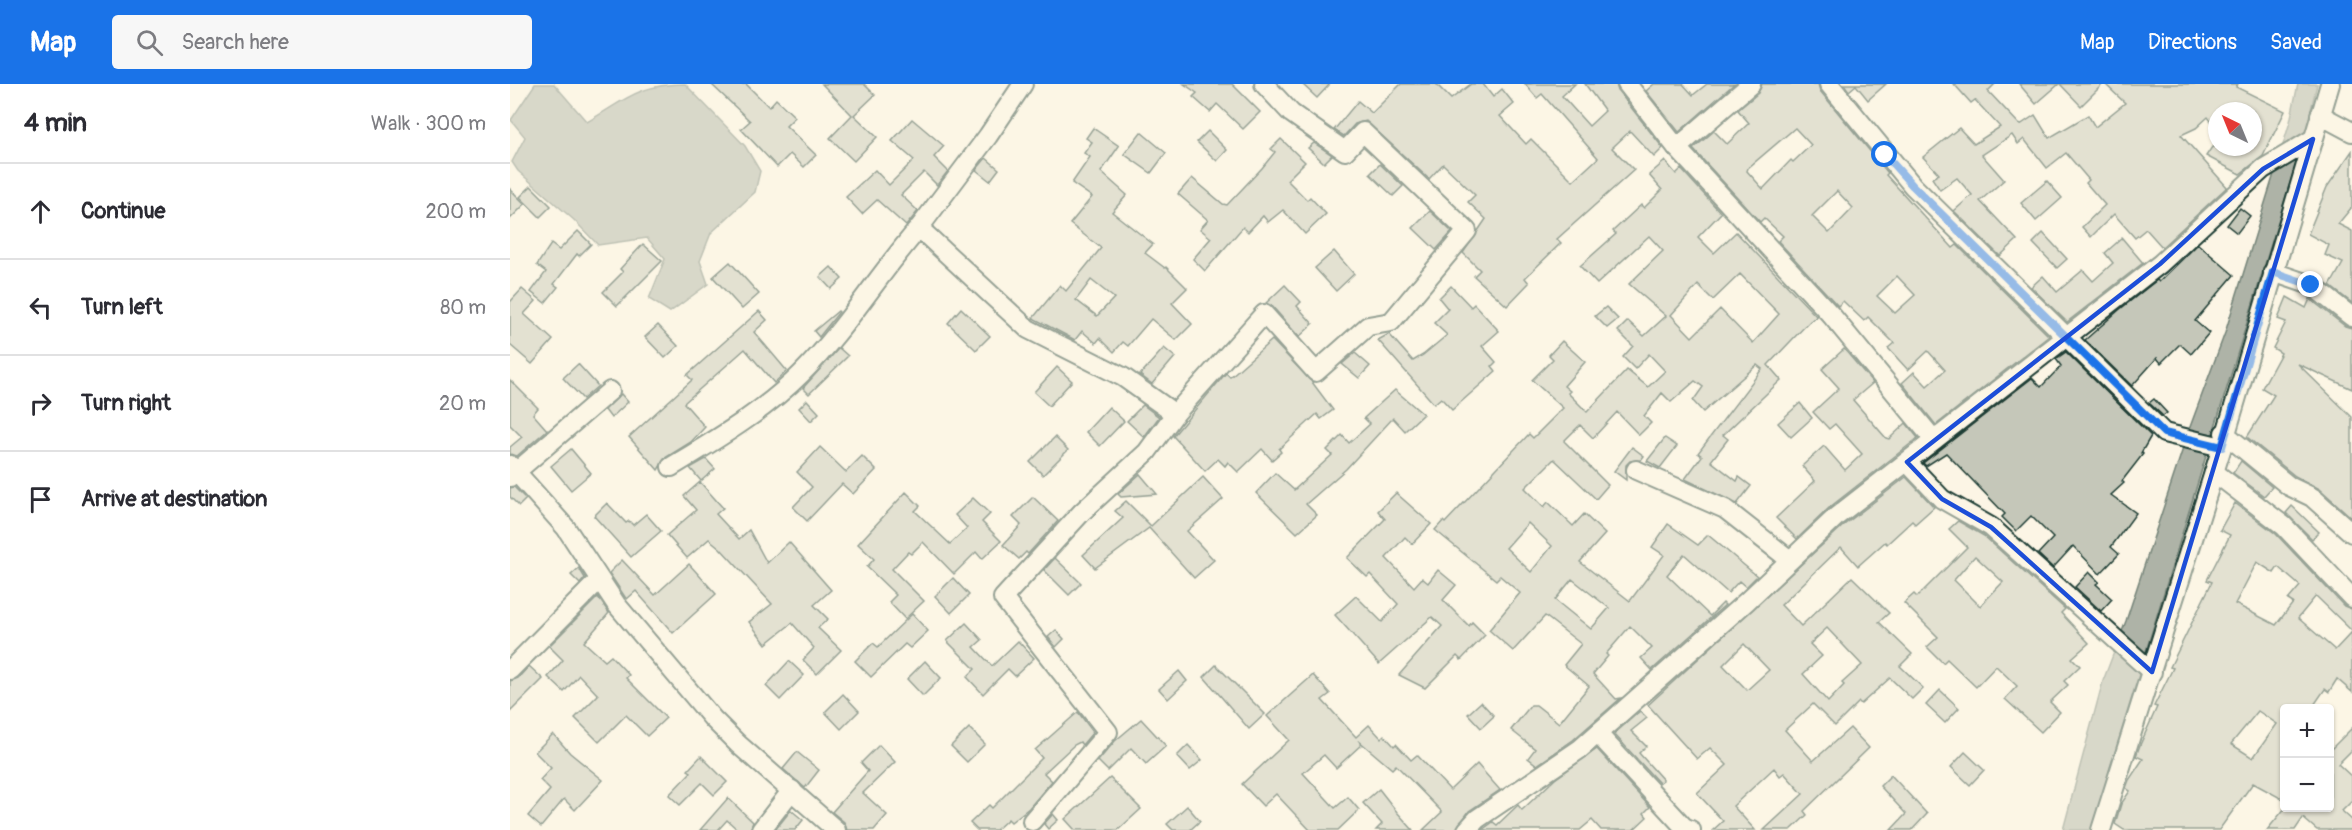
<!DOCTYPE html>
<meta charset="utf-8">
<style>
body{margin:0;font-family:Pangolin,sans-serif;background:#f7f7f7;color:#2b2b33}
.controls{position:absolute;right:18px;bottom:18px;display:grid;overflow:hidden;border-radius:6px;box-shadow:0 2px 4px #0004}
.controls button{width:54px;height:54px;display:grid;place-items:center;padding:0;border:0;border-bottom:2px solid #e1e1e2;background:#fff;color:#2b2b33;font:30px sans-serif}
.compass{position:absolute;left:1698px;top:18px;width:54px;height:54px;border-radius:50%;background:#fff;box-shadow:0 2px 4px #0004;rotate:317deg}
.stop{position:absolute;width:18px;height:18px;margin:-14px;border:4px solid #1a73e8;border-radius:50%;background:#fff}
.stop.end{background:#1a73e8;border-color:#fff;box-shadow:0 2px 6px #0008}
.list{margin:0;padding:0;list-style:none}
h2{display:flex;justify-content:space-between;align-items:center;height:78px;margin:0;padding:0 24px;font-size:26px}
h2 small{font-size:20px;font-weight:400;color:#7c7c81}
.list li{display:grid;grid-template-columns:39px 1fr auto;gap:18px;align-items:center;box-sizing:border-box;height:96px;padding:0 24px;border-top:2px solid #e1e1e2}
.list b{display:block;font-size:22px;white-space:nowrap}
.list em{font-size:20px;font-style:normal;color:#7c7c81}
.icon{flex:none;width:33px;height:33px;fill:none;stroke:currentColor;stroke-width:2;stroke-linecap:round;stroke-linejoin:round}
.map{position:relative;flex:none;width:1842px;height:746px;overflow:hidden}
header{display:flex;align-items:center;gap:36px;box-sizing:border-box;height:84px;padding:0 30px;background:#1a73e8;color:#fff}
header strong{font-size:28px}
nav{display:flex;gap:33px;margin-inline-start:auto;font-size:21px}
.search{width:420px;height:54px;background:#f7f7f7;display:flex;align-items:center;gap:15px;box-sizing:border-box;padding:0 21px;border-radius:6px;color:#7c7c81;font-size:22px}
main{display:flex}
aside{flex:1;background:#fff}
.map>svg:first-child{display:block}
.water{fill:#aeb3a7;stroke:#758479;stroke-width:1.5}
.building{fill:#c5c7b9;stroke:#1f3d34;stroke-width:1.5;fill-rule:evenodd}
.lines{fill:none;stroke-linecap:round;stroke-linejoin:round}
.minor-casing{stroke:#1f3d34;stroke-width:22}
.minor{stroke:#fcf5e5;stroke-width:18}
.route{stroke:#1a73e8;stroke-width:8}
.marked{fill:none;stroke:#1d4ed8;stroke-width:4.5;stroke-linejoin:round}
</style>
<header>
<strong>Map</strong>
<div class="search"><svg class="icon" aria-label="search" viewBox="0 0 24 24"><circle cx="10" cy="10" r="6"/><path d="M15 15l6 6"/></svg>Search here</div>
<nav><a>Map</a><a>Directions</a><a>Saved</a></nav>
</header>
<main>
<aside>
<h2>4 min<small>Walk · 300 m</small></h2>
<ul class="list">
<li><svg class="icon" aria-label="ahead" viewBox="0 0 24 24"><path d="M12 20V5M6 11l6-6 6 6"/></svg><div><b>Continue</b></div><em>200 m</em></li>
<li><svg class="icon" aria-label="left" viewBox="0 0 24 24"><path d="M17 20v-9H6M10 6l-5 5 5 5"/></svg><div><b>Turn left</b></div><em>80 m</em></li>
<li><svg class="icon" aria-label="right" viewBox="0 0 24 24"><path d="M7 20v-9h11M14 6l5 5-5 5"/></svg><div><b>Turn right</b></div><em>20 m</em></li>
<li><svg class="icon" aria-label="arrive" viewBox="0 0 24 24"><path d="M6 21V4h12l-3 4 3 4H6"/></svg><div><b>Arrive at destination</b></div></li>
</ul>
</aside>
<div class="map">
<svg width="1842" height="746" viewBox="0 0 1842 746">
<rect width="100%" height="100%" fill="#fcf5e5"/>
<filter id="ink" filterUnits="userSpaceOnUse"><feTurbulence type="fractalNoise" baseFrequency=".0167" numOctaves="2"/><feDisplacementMap in="SourceGraphic" scale="12" xChannelSelector="R" yChannelSelector="G"/><feConvolveMatrix kernelMatrix="1 2 1 2 8 2 1 2 1" color-interpolation-filters="sRGB"/></filter>
<g filter="url(#ink)">
<g class="water">
<path d="M25,0H44L77,38C115,16 129,0 175,0L235,62L250,87L245,108L201,149L190,177L198,200L160,228L139,215L155,175L137,154L88,161L64,136L8,87L2,78L15,53L1,36Z"/>
<path d="M1788,0H1807L1795,50L1581,746H1553L1593,597L1616,537L1680,343L1715,249L1780,38Z"/>
</g>
<g class="building">
<path d="M201,0H236L259,23L266,15L285,33L276,42L306,71L294,83L280,70L267,83L231,45L240,37Z"/>
<path d="M312,0H354L365,11L344,31L367,53L344,77L320,54L342,31Z"/>
<path d="M674,0H722L750,28L733,45L707,20L700,28L683,13L687,9Z"/>
<path d="M792,0H820L807,14Z"/>
<path d="M891,0H926L941,15L961,0H973L983,13L992,5L1004,20L990,32L1016,60L1021,55L1063,97L1088,74L1032,10L1027,14L1015,0H1065L1052,12L1079,42L1095,27L1075,0H1106L1108,7L1153,64L1144,73L1120,47L1102,64L1124,86L1047,155L1051,159L1015,194L1019,199L997,222L964,192L970,186L953,169L976,135L958,118L965,111L933,80L919,95L856,37L845,40L834,52L824,46L848,17L862,29Z"/>
<path d="M1144,0H1173L1183,11L1197,0H1224L1169,48L1136,7Z"/>
<path d="M1252,0H1308L1310,7L1378,89L1376,91L1443,164L1447,161L1539,252L1426,341L1392,299L1404,288L1417,302L1435,286L1418,267L1398,286L1378,264L1384,259L1358,233L1354,237L1333,217L1328,222L1268,157L1273,152L1254,134L1250,138L1183,65L1204,47L1217,60L1239,39L1228,26L1248,9ZM1285,44L1301,61L1283,78L1281,76L1253,105L1237,87L1238,84ZM1327,107L1343,124L1319,149L1302,132ZM1387,192L1405,211L1385,229L1367,212Z"/>
<path d="M1334,0H1376L1358,16L1346,1L1339,7Z"/>
<path d="M1444,0H1485L1478,7L1510,41L1525,31L1539,54L1578,31L1585,43L1615,19L1595,0H1728L1726,3L1775,27L1753,72L1730,90L1696,72L1702,63H1743V27H1707V45L1698,33L1686,44L1671,51L1717,103L1652,163L1636,145L1625,154L1604,130L1581,153L1572,143L1595,121L1576,99L1579,96L1556,69L1537,84L1514,55L1508,60L1502,51L1472,71L1494,96L1470,117L1507,156L1490,172L1444,127L1462,111L1447,94L1430,106L1422,94L1429,90L1413,73L1449,44L1464,60L1490,43L1465,16L1461,19Z"/>
<path d="M1509,0H1549L1526,20Z"/>
<path d="M1550,0H1593L1571,22Z"/>
<path d="M402,35L434,62L424,73L438,87L427,101L414,88L391,111L408,127L396,142L367,116L352,130L336,113L365,86L379,101L404,76L382,57Z"/>
<path d="M583,44L609,62L591,88L617,111L602,128L643,160L635,169L655,184L656,183L677,204L662,219L682,240L666,256L641,235L618,262L613,258L604,268L590,254L586,259L572,247L565,256L523,234L550,201L556,207L591,164L560,140L582,113L562,99L580,73L574,69L582,58L576,54ZM581,196L604,214L587,232L566,216Z"/>
<path d="M698,47L717,66L707,77L687,58Z"/>
<path d="M631,48L656,69L641,89L614,70Z"/>
<path d="M771,55L795,78L777,96L797,116L800,113L816,130L795,150L773,126L758,138L753,132L738,148L733,143L695,187L683,175L701,154L690,145L698,136L668,110L682,94L713,120L717,121L752,84L765,68L761,65Z"/>
<path d="M804,59L822,71L814,79L798,64Z"/>
<path d="M1842,67V123L1828,140L1842,147V219L1820,202L1833,179L1815,171L1819,161L1798,150L1817,103Z"/>
<path d="M476,74L489,85L480,97L466,86Z"/>
<path d="M1155,77L1166,90L1171,85L1211,129L1188,153L1204,169L1226,148L1307,233L1300,237L1258,281L1271,296L1213,351L1218,355L1201,377L1227,397L1229,393L1241,402L1227,420L1175,395L1192,372L1188,369L1252,285L1247,281L1193,328L1183,317L1193,303L1185,297L1161,318L1152,309L1134,332L1141,339L1129,351L1107,328L1083,354L1070,341L1054,357L1098,401L1086,415L1044,375L1015,404L1034,423L1038,418L1063,442L1074,430L1095,450L1070,478L1120,517L1154,471L1142,463L1158,440L1188,461L1198,451L1247,492L1236,503L1229,497L1218,509L1174,470L1157,491L1200,532L1213,519L1215,521L1142,586L1131,574L1142,564L1120,542L1096,570L1098,572L1083,590L1106,615L1111,614L1063,656L1027,681L1018,674L1025,665L1001,646L1021,621H1026L1049,639L1079,602L1054,581L1071,560L1035,532L1003,567L979,546L1010,509L990,492L986,496L925,446L933,437L935,439L1019,350L1023,354L1053,324L1022,296L1043,275L1039,271L1052,257L1075,278L1054,302L1060,307L1058,309L1077,328L1117,286L1138,303L1155,287L1139,270L1125,285L1113,273L1123,262L1108,247L1118,237L1134,252L1156,232L1119,200L1153,167L1139,152L1087,200L1070,182L1106,150L1103,147L1131,121L1134,124L1152,106L1139,91ZM1230,190L1269,230L1243,259L1210,225L1182,253L1161,231L1188,201L1203,216ZM1018,439L1042,462L1021,488L996,464ZM1062,495L1099,524L1081,545L1045,516Z"/>
<path d="M870,80L893,102L883,112L860,90Z"/>
<path d="M1537,97L1552,114L1526,137L1511,119Z"/>
<path d="M21,102L41,122L30,133L10,113Z"/>
<path d="M0,105L15,120L0,135Z"/>
<path d="M1730,124L1740,132L1727,149L1717,141Z"/>
<path d="M920,127L942,148L926,166L903,144Z"/>
<path d="M68,147L81,160L69,172L67,170L44,200L48,203L35,219L21,208L36,188L27,181L41,160L49,166Z"/>
<path d="M1533,149L1557,175L1547,184L1523,159Z"/>
<path d="M1612,154L1633,179L1557,238L1521,203L1533,192L1547,208L1573,186L1583,197L1603,179L1595,169Z"/>
<path d="M133,160L152,177L107,222L93,208L113,188L110,185Z"/>
<path d="M1688,160L1724,191L1685,237L1699,249L1681,270L1670,260L1651,279L1647,274L1622,302L1575,256L1609,226L1647,196L1649,198Z"/>
<path d="M824,167L844,190L826,207L805,184Z"/>
<path d="M220,178L249,210L232,225L203,193Z"/>
<path d="M321,183L332,195L321,205L310,193Z"/>
<path d="M775,201L791,218L787,222L803,240L789,253L762,222L756,219Z"/>
<path d="M941,202L961,223L964,220L989,247L972,262L986,278L982,282L986,287L942,326L931,314L924,320L868,256L879,250L903,277L913,271L937,251L924,239L938,225L929,214Z"/>
<path d="M12,205L26,217L14,230L43,256L22,280L0,261V218Z"/>
<path d="M1777,213L1796,224L1800,215L1835,242L1842,244V305L1788,280L1842,333V434L1810,405L1785,392L1737,353L1764,311L1752,304L1771,269L1763,264L1776,238L1768,235Z"/>
<path d="M1096,223L1108,235L1097,244L1085,232Z"/>
<path d="M451,224L480,252L466,266L438,239Z"/>
<path d="M249,227L257,236L244,248L277,287L264,299L235,265L174,319L195,343L181,358L155,374L148,386L119,353L182,296L177,291Z"/>
<path d="M328,227L329,228L309,253L304,247Z"/>
<path d="M148,241L168,262L155,274L135,253Z"/>
<path d="M762,256L802,298L823,326L811,335L807,330L769,365L771,368L762,376L752,365L728,388L718,378L715,382L708,375L695,387L663,352L716,289L720,293Z"/>
<path d="M329,264L338,272L299,310L293,304Z"/>
<path d="M654,264L665,273L642,300L630,291Z"/>
<path d="M1334,265L1363,299L1343,316L1376,354L1379,355L1396,339L1408,354L1320,423L1287,455L1266,434L1305,397L1292,382L1314,362L1335,386L1352,370L1325,340L1319,345L1303,328L1329,304L1312,285Z"/>
<path d="M1556,268L1641,352L1631,369L1633,370L1612,397L1614,399L1601,411L1626,429L1601,463L1609,470L1590,490L1563,462L1543,484L1528,470L1543,454L1521,432L1506,447L1492,433L1495,430L1436,369L1416,382L1413,379L1522,294L1531,303L1551,282L1546,275Z"/>
<path d="M845,269L860,282L849,294L832,280Z"/>
<path d="M68,280L88,302L73,315L53,294Z"/>
<path d="M547,283L562,297L539,322L524,308Z"/>
<path d="M0,296L28,324L23,330L37,346L7,372L0,370V363L12,353L0,341Z"/>
<path d="M885,306L913,330L895,347L883,334L836,385L796,420L807,431L787,449L746,409L765,389L784,406L822,371L817,366L832,351L839,359L860,340L854,334Z"/>
<path d="M111,310L118,318L101,334L95,326Z"/>
<path d="M1644,315L1657,329L1653,332L1639,319Z"/>
<path d="M297,316L309,329L301,337L289,324Z"/>
<path d="M1290,319L1302,334L1281,353L1268,339Z"/>
<path d="M633,321L649,333L634,353L617,337Z"/>
<path d="M599,323L614,337L590,362L576,348Z"/>
<path d="M545,353L558,366L533,391L520,378Z"/>
<path d="M1155,354L1167,362L1150,384L1137,377Z"/>
<path d="M310,363L336,388L352,372L366,386L343,410L332,400L297,437L283,423L302,403L287,388Z"/>
<path d="M1122,363L1134,372L1131,376L1120,377L1116,381V396L1104,387Z"/>
<path d="M61,365L81,389L61,406L41,382Z"/>
<path d="M196,375L205,385L191,397L180,384Z"/>
<path d="M1731,377L1762,403L1754,412L1723,389Z"/>
<path d="M630,390L647,410L611,413L608,410Z"/>
<path d="M693,393L713,415L677,447L704,476L684,494L639,444L585,484L573,471L613,434L605,427L616,417L641,442Z"/>
<path d="M1396,393L1424,423L1405,440L1402,437L1377,460L1375,458L1348,482L1331,463L1271,521L1291,542L1342,493L1379,529L1369,538L1402,570L1390,582L1413,604L1402,615L1380,594L1351,620L1349,618L1325,642L1303,620L1275,646L1303,677L1340,644L1359,664L1294,727L1297,731L1281,746H1254L1293,710L1274,689L1270,692L1264,684L1223,722L1245,746H1203L1213,737L1187,709L1217,681L1200,664L1187,675L1138,621L1334,441ZM1317,544L1352,581L1332,599L1334,601L1318,618L1293,590L1312,572L1300,560ZM1234,560L1259,586L1237,606L1213,581Z"/>
<path d="M190,398L213,424L206,430L229,455L239,446L257,479L279,458L321,506L304,521L318,535L308,544L331,566L307,590L293,576L304,564L282,539L256,560L239,538L262,520L210,464L199,455L177,474L157,451L186,426L174,412Z"/>
<path d="M4,403L16,415L9,422L0,413V404Z"/>
<path d="M396,408L410,422L405,427L440,460L457,444L445,431L463,414L480,430L472,438L491,457L472,475L466,468L444,490L413,458L401,470L398,468L382,485L414,517L395,535L379,518L386,511L357,483L364,475L348,460Z"/>
<path d="M886,409L921,440L902,460L895,453L876,474L904,503L912,494L918,499L928,486L946,501L933,516L959,542L962,538L975,551L951,576L947,572L915,604L889,591L932,542L922,533L869,580L825,531L846,512L872,538L888,520L860,490L857,493L837,474L875,435L868,427Z"/>
<path d="M523,413L548,437L518,470L516,468L509,475L493,461L511,441L503,433Z"/>
<path d="M97,419L116,439L119,437L123,441L136,430L151,447L121,473L84,432Z"/>
<path d="M1725,419L1766,450L1834,522L1842,525V547L1806,512L1788,534L1825,566L1842,548V608L1827,595L1819,608L1815,605L1802,624H1774V716L1743,699L1709,746H1614L1605,740L1611,720L1620,707L1616,704L1619,696L1633,675L1626,672L1630,661L1647,623L1644,622L1663,584L1660,583L1702,498L1697,496L1720,451L1710,446ZM1747,478L1764,489L1768,483L1790,502L1778,516L1783,519L1766,541L1725,520ZM1748,627L1767,640L1743,674L1721,660Z"/>
<path d="M1782,422L1809,448L1802,455L1776,429Z"/>
<path d="M1448,437L1474,452L1555,525L1551,529L1579,559L1562,574L1570,582L1554,597L1558,601L1540,618L1550,628L1531,648L1495,615L1507,602L1486,582L1466,603L1437,575L1433,579L1417,563L1428,553L1394,519L1404,510L1407,513L1457,463L1439,445ZM1465,472L1493,498L1470,522L1444,496Z"/>
<path d="M545,474L571,499L559,511L534,486Z"/>
<path d="M112,476L145,511L179,480L206,510L163,549L126,507L117,515L115,513L99,489Z"/>
<path d="M69,484L75,494L70,500L61,491Z"/>
<path d="M1579,488L1589,498L1586,500L1602,515L1591,527L1565,503Z"/>
<path d="M443,494L459,511L441,529L425,512Z"/>
<path d="M88,513L99,529L74,558L95,577L101,572L119,591L116,594L156,634L137,652L116,631L89,658L65,634L88,611L69,591L54,608L38,593L53,576L39,562Z"/>
<path d="M402,530L418,547L400,564L395,560L361,593L345,577L363,559L368,563Z"/>
<path d="M456,539L472,556L464,563L482,582L508,557L524,574L505,592L498,585L473,610L457,593L465,585L437,557Z"/>
<path d="M546,546L554,555L546,563L538,553Z"/>
<path d="M279,577L294,591L270,616L256,602Z"/>
<path d="M415,577L431,594L413,612L397,595Z"/>
<path d="M706,581L755,630L739,645L694,593Z"/>
<path d="M19,582L33,595L0,628V597L8,594Z"/>
<path d="M669,587L677,597L658,615L649,605Z"/>
<path d="M803,591L820,610L812,616L846,653L859,641L871,654L874,651L884,662L886,660L901,676L907,671L940,706L967,680L990,706L959,727L946,746H913L932,728L886,681L882,685L848,656L852,660L826,684L814,671L793,689L825,724L838,713L849,726L828,746H800L766,710L753,722L732,700L779,656L757,632Z"/>
<path d="M1430,606L1449,624L1435,639L1416,621Z"/>
<path d="M333,610L349,627L331,645L315,628Z"/>
<path d="M971,618L984,632L971,644L958,630Z"/>
<path d="M1130,627L1137,634L1121,647L1136,662L1129,669L1153,696L1149,699L1104,650Z"/>
<path d="M568,628L583,648L572,661L570,658L564,661L534,689L542,697L519,724L501,738L498,735L486,746H467L460,739L479,721L482,724L532,674L525,666Z"/>
<path d="M631,635L656,662L636,680L621,664L598,687L588,677L605,657Z"/>
<path d="M459,644L475,660L457,678L441,662Z"/>
<path d="M1842,644V666L1828,680L1842,693V717L1832,727L1842,736V746H1807L1793,734L1785,746H1757L1776,723H1820V666Z"/>
<path d="M43,650L60,669L93,696L65,726L54,715L31,743L18,732L40,706L30,696L41,684L25,668Z"/>
<path d="M369,661L385,678L353,709L377,731L364,746H337L334,738L322,728L358,687L351,679Z"/>
<path d="M678,661L692,676L680,686L667,672Z"/>
<path d="M1087,665L1140,723L1134,729L1137,733L1123,746H1091L1082,736L1070,746H972L983,738L987,741L1008,721L1012,726L1045,695Z"/>
<path d="M287,668L309,686L295,704L273,685Z"/>
<path d="M1455,668L1474,686L1460,701L1441,683Z"/>
<path d="M191,672L217,698L204,711L192,699L170,721L159,711L181,688L178,686Z"/>
<path d="M1381,691L1417,730L1402,746H1381L1396,730L1370,702Z"/>
<path d="M600,694L631,725L608,746H565L555,735Z"/>
<path d="M869,705L887,728L903,746H866L872,740L853,719Z"/>
<path d="M218,714L243,738L240,746H228L217,736L208,746H190Z"/>
<path d="M677,722L690,737L680,746H663L657,740Z"/>
<path d="M281,726L293,736L285,746H265Z"/>
<path d="M543,730L548,736L538,745L534,740Z"/>
</g>
<g class="lines">
<defs>
<g id="minor">
<path d="M513,0L478,52L409,144L518,245L613,293L665,330"/>
<path d="M1117,0L1167,64L1322,232L1424,356"/>
<path d="M1319,0L1403,102L1654,349L1712,363"/>
<path d="M1810,31L1842,48"/>
<path d="M1167,64L1241,0"/>
<path d="M1763,188L1801,201L1842,233"/>
<path d="M1714,349L1779,402L1802,413L1842,449"/>
<path d="M1397,378L1432,415L1481,443L1642,588"/>
<path d="M0,381L56,444L106,520L203,635L228,660L326,746"/>
<path d="M161,383C207,355 253,328 291,290C336,245 368,191 409,144"/>
<path d="M1126,386L1215,425L1280,476"/>
<path d="M1704,388L1774,442L1842,514"/>
<path d="M0,393L100,307"/>
<path d="M0,586L89,496"/>
<path d="M1088,650L1174,743L1181,746"/>
<path d="M522,737L598,648L493,514L572,428L637,368L665,330L754,230L806,288L858,242L881,238L957,147L853,48L835,67L781,29L754,0"/>
<path d="M251,746L282,706"/>
<path d="M957,746L967,735L1070,665L1237,517L1327,432L1650,180L1753,85L1803,55"/>
<path d="M1591,746L1712,363L1820,0"/>
</g>
</defs>
<use href="#minor" class="minor-casing"/>
<use href="#minor" class="minor"/>
</g>
</g>
<g class="lines" filter="url(#ink)">
<path class="route" d="M1375,71L1403,102L1654,349L1712,363L1763,188L1801,201"/>
</g>
<path d="M0 0H1842V746H0ZM1803,55L1642,588L1481,443L1432,415L1397,378L1650,180L1753,85Z" fill="#fcf5e5" fill-opacity=".55" fill-rule="evenodd"/>
<path class="marked" d="M1803,55L1642,588L1481,443L1432,415L1397,378L1650,180L1753,85Z"/>
</svg>
<div class="controls">
<button>+</button>
<button>−</button>
</div>
<svg class="compass" viewBox="-18 -18 36 36"><path d="M0-13l5 13h-10z" fill="#e53935"/><path d="M0 13l5-13h-10z" fill="#7c7c81"/></svg>
<div class="stop" style="left:1375px;top:71px"></div>
<div class="stop end" style="left:1801px;top:201px"></div>
</div>
</main>
